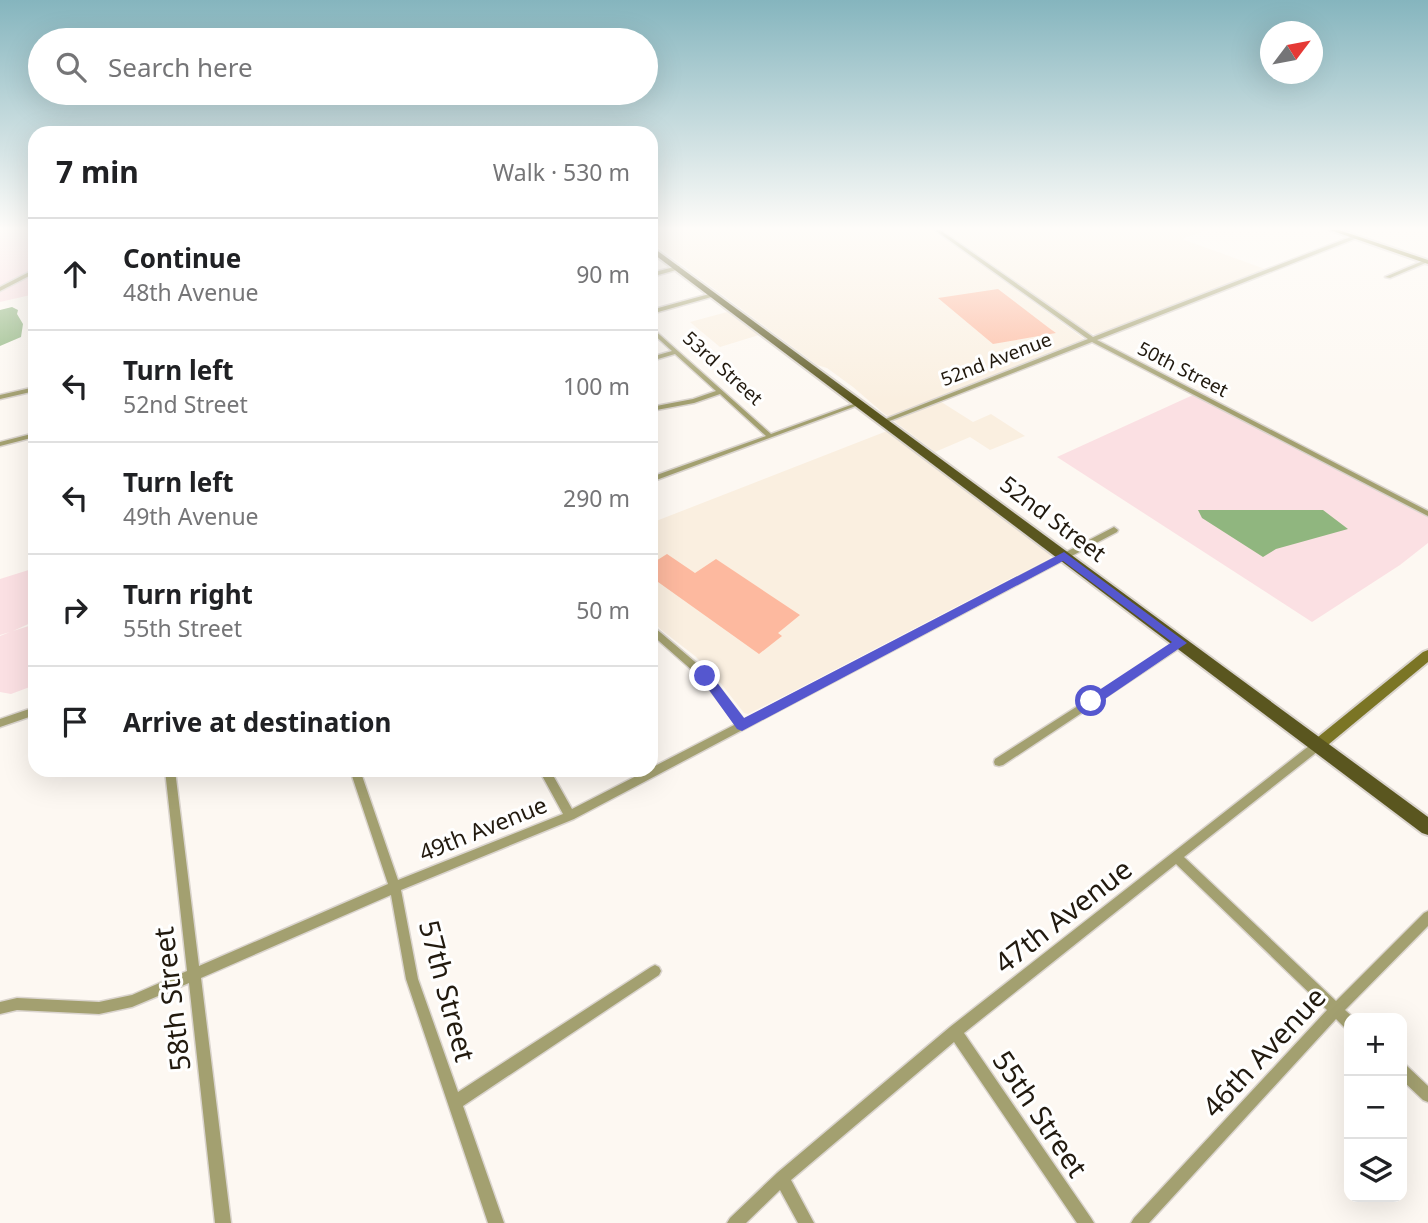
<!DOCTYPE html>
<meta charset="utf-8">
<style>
body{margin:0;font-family:"Noto Sans",sans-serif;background:#f6f6f6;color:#202124}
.controls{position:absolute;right:21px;bottom:21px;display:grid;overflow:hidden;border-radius:14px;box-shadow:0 7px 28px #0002}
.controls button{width:63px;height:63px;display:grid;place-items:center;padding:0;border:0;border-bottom:2px solid #e0e0e0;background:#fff;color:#202124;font:35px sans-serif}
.compass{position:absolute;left:1260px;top:21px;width:63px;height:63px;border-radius:50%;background:#fff;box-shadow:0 7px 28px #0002;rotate:58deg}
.stop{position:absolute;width:21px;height:21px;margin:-16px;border:5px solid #5557cf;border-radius:50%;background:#fff}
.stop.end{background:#5557cf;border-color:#fff;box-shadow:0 2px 7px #0008}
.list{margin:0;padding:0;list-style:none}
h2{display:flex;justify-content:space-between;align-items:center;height:91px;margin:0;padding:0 28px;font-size:30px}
h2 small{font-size:23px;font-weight:400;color:#757577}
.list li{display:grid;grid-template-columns:46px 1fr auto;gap:21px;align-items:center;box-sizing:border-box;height:112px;padding:0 28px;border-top:2px solid #e0e0e0}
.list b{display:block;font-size:26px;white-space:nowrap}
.list p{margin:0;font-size:23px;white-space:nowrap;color:#757577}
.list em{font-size:23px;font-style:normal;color:#757577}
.icon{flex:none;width:38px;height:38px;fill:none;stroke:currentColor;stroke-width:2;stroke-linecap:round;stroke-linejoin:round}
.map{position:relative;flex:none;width:1428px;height:1223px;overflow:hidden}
.search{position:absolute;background:#fff;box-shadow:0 7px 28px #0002;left:28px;top:28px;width:630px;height:77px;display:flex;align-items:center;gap:18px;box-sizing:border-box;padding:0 24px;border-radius:38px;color:#757577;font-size:26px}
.panel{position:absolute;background:#fff;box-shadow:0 7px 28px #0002;left:28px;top:126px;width:630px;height:651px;border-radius:21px}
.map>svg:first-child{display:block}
.built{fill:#faefe0}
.green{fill:#fbe0e3}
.water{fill:#90b67f}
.building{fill:#fdb99f}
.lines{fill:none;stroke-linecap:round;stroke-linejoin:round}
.street-casing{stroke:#dad4ce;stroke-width:3}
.secondary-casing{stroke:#dad4ce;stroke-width:4}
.primary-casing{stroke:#dad4ce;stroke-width:4}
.street{fill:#a3a070;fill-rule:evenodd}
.secondary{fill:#7b7525;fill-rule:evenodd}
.primary{fill:#5a561f;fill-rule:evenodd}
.route{fill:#5557cf}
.labels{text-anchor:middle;stroke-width:6;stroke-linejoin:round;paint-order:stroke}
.far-street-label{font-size:19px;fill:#221a0f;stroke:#fff}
.street-label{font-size:23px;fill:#221a0f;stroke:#fff}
.near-street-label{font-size:28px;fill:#221a0f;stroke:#fff}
</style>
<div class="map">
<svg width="1428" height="1223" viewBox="0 0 1428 1223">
<rect width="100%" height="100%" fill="#fdf8f2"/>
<g class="built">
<path d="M651,230H1207L1182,239L1265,269L1096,335L1084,331L1011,278L1003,280L1084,339L935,398L973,422L991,414L1025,436L990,450L970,437L935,452L882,412L853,387L827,368L817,365L651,242Z"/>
<path d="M727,312L759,335L720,347L690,322Z"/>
<path d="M887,431L1047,551L1051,555L1050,558L786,695L748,714L744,713L715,676L695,656L660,629L651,618V523Z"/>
</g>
<g class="green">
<path d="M0,230H35V272L31,275L35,277V294L0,302Z"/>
<path d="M1193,395L1428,517V543L1400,565L1312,622L1057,457Z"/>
<path d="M35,568V621L13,631L35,624V685L11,694L0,692V636L10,632L0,635V579Z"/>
</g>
<g class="water">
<path d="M12,307L18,310L17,314L23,324L21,337L0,346V310Z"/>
<path d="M1198,510H1323L1348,529L1276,549L1263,557L1202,518Z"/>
</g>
<g class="building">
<path d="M998,289L1049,328L1056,333L993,344L938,298Z"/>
<path d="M667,554L695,573L716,559L800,615L778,633L782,636L759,654L651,577V564Z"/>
</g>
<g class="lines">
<defs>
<g id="street">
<path d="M935,230H940L1093,337L1353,236H1357V238L1097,340L1428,511V516L1092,342L887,422H883V420L1088,339Z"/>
<path d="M1425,260H1428V262L1390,278L1385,277Z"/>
<path d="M678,266L680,267V269L651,277V273Z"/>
<path d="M35,269V273L0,291V287Z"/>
<path d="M713,293L715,294V296L651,314V310Z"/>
<path d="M651,327L771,434L859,402H863L864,403L651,482V477L766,436L720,394L694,403L651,411V407L693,399L716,391L675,354L651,361V357L672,351L651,332Z"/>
<path d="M35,387V391L0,399V395Z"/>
<path d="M35,433V437L0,446V442Z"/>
<path d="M1114,527L1118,530L1117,532L574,819L401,890L418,979L458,1092L651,967L655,965L659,967L661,971L659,975L463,1106L504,1223H488L406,979L391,895L201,978L231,1223H215L189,983L132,1007L99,1014L17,1010L0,1014V1002L17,998L99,1002L132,995L187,971L165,770H175L199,966L388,884L350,770H360L398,880L563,814L539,770H550L572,809L648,770H651V768L736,724L702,679L651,634V626L654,627L708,673L744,720Z"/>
<path d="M1181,640L1184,641L1186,643L1184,645L1003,765L999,766L995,765L994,762L995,759Z"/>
<path d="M35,707V715L0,727V719Z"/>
<path d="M1318,741L1322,742L1323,745L1322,748L1184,857L1336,1001L1424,913L1428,911V926L1345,1010L1354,1018H1349V1028L1344,1027L1336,1019L1149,1223H1131L1134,1218L1327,1010L1176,864L964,1033L1091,1218L1094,1223H1077L954,1042L791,1180L814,1223H798L780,1190L746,1223H727L730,1218L777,1173L950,1027L1314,742Z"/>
<path d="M1402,1064L1407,1066L1428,1086V1102L1423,1100L1402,1080Z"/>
</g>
<g id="secondary">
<path d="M1330,230H1339L1428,260V264Z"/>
<path d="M1428,650V662L1323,749L1318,751L1313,749L1311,745L1313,741L1423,652Z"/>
</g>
<path id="primary" d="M651,246L1428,817V835L1422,833L651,252Z"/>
</defs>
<use href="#street" class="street-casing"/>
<use href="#secondary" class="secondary-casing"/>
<use href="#primary" class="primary-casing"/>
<use href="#street" class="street"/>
<use href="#secondary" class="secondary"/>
<use href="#primary" class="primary"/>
</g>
<linearGradient id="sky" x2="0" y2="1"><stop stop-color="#85b5be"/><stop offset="0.57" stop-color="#fefcf9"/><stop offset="1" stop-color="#fefcf9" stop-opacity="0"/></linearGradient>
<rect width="1428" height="401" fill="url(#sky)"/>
<path class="route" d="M1064,552L1187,643L1096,705H1087V698L1172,642L1063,561L742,731L737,729L699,676L705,671L709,672L744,718Z"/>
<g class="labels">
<g class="far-street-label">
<text transform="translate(996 359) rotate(-21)" y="7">52nd Avenue</text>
<text transform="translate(723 368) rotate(42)" y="7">53rd Street</text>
<text transform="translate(1183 369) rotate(27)" y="7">50th Street</text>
</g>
<g class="street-label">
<text transform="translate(1053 519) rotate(37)" y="8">52nd Street</text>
<text transform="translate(483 829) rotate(-22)" y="8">49th Avenue</text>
</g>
<g class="near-street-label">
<text transform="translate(1063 916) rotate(-38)" y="10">47th Avenue</text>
<text transform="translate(447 991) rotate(75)" y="10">57th Street</text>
<text transform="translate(172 999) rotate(-97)" y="10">58th Street</text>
<text transform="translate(1264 1052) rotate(-47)" y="10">46th Avenue</text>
<text transform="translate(1040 1114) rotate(56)" y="10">55th Street</text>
</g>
</g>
</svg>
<div class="controls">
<button>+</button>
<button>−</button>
<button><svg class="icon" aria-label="layers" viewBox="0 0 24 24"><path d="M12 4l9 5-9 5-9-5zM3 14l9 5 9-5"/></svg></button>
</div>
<svg class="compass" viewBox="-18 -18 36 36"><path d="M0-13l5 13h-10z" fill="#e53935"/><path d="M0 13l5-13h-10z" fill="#757577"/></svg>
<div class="stop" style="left:1091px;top:701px"></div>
<div class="stop end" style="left:705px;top:676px"></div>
<div class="search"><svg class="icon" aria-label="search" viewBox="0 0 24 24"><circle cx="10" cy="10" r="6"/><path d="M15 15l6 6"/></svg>Search here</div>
<section class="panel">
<h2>7 min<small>Walk · 530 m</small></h2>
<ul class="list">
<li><svg class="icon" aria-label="ahead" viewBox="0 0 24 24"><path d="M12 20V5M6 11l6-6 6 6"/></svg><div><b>Continue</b><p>48th Avenue</p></div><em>90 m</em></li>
<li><svg class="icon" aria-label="left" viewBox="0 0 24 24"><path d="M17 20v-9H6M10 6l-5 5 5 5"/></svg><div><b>Turn left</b><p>52nd Street</p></div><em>100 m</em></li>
<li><svg class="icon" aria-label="left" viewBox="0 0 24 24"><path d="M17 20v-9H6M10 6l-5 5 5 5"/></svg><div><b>Turn left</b><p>49th Avenue</p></div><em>290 m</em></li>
<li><svg class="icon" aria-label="right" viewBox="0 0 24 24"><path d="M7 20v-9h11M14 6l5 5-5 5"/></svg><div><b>Turn right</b><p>55th Street</p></div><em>50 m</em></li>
<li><svg class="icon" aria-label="arrive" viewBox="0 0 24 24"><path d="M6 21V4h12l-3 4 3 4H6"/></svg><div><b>Arrive at destination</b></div></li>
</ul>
</section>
</div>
